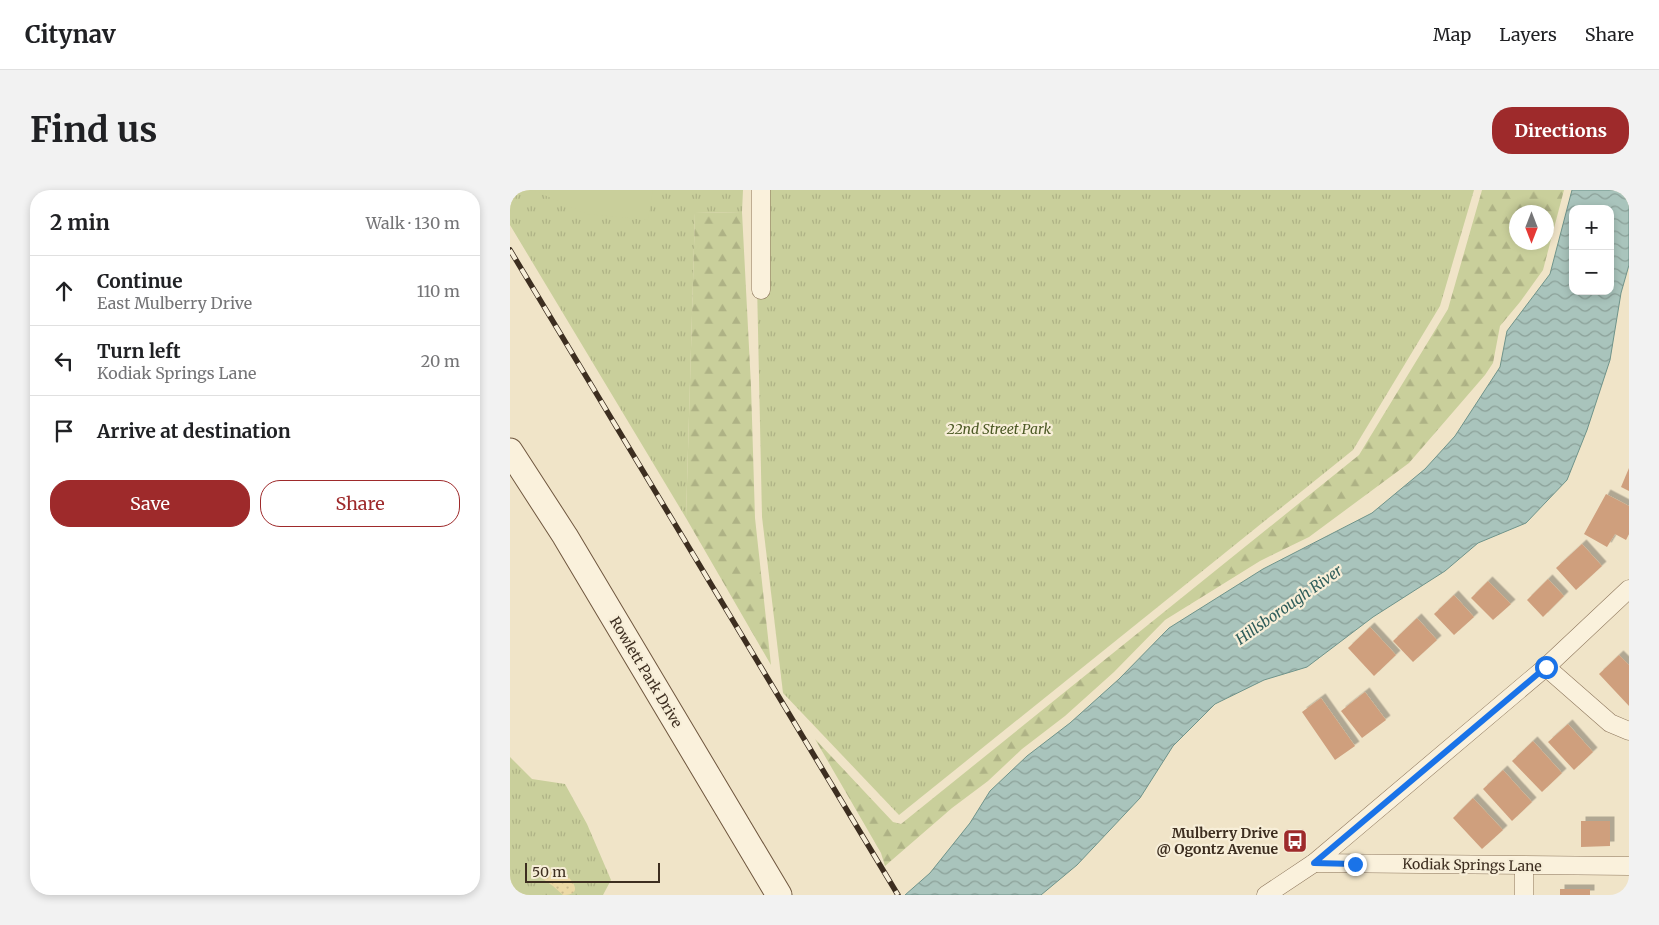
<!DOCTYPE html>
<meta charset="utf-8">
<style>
body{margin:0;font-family:Merriweather,serif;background:#f2f2f2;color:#202124}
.controls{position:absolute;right:15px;top:15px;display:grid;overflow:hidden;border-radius:10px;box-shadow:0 2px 8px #0003}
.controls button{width:45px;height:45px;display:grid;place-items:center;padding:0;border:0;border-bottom:1px solid #e0e0e0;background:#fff;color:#202124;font:25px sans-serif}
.compass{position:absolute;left:999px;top:15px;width:45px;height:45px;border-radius:50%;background:#fff;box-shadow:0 2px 8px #0003;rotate:180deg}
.scale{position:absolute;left:15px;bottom:12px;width:135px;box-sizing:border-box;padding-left:5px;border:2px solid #3d2e20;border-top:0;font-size:14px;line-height:18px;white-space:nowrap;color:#3d2e20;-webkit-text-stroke:4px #f7eed8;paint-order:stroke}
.stop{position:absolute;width:15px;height:15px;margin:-11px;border:4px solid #1a73e8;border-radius:50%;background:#fff}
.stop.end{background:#1a73e8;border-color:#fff;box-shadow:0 1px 5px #0008}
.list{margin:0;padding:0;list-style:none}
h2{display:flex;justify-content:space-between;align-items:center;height:65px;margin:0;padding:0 20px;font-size:21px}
h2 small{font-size:16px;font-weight:400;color:#757577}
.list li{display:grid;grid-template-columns:32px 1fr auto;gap:15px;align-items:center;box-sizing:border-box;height:70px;padding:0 20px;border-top:1px solid #e0e0e0}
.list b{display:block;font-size:19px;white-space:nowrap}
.list p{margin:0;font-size:16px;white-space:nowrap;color:#757577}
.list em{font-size:16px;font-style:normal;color:#757577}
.actions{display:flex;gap:10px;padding:15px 20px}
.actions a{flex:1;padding:11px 0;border:1px solid #9e2a2b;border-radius:20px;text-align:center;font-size:18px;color:#9e2a2b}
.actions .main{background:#9e2a2b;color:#fff}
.icon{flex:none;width:28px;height:28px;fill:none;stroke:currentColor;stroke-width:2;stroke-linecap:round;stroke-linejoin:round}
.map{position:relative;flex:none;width:1119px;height:705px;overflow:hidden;border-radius:20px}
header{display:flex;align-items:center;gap:30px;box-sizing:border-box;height:70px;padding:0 25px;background:#fff;border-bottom:1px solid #e0e0e0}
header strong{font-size:24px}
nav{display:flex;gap:28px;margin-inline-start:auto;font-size:18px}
.intro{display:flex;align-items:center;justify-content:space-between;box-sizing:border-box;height:120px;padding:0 30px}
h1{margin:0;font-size:35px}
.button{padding:12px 22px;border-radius:20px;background:#9e2a2b;color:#fff;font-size:18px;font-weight:700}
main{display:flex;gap:30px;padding:0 30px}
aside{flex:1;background:#fff;border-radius:20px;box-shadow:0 2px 8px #0003}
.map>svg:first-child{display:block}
.grass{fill:url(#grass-tufts)}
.forest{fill:url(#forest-firs);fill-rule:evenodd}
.sand{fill:url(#sand-dots)}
.pitch{fill:#c9cf9b}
.water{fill:url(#water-waves);stroke:#6f938a;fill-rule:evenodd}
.building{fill:#cf9f7d;filter:url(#shadow)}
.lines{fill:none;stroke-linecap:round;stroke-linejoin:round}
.street-casing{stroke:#8d765c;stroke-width:19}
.secondary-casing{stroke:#6f573f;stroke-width:27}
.street{stroke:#faf1dc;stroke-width:18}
.secondary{stroke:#faf1dc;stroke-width:25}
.rail-casing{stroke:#3d2e20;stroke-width:5.5}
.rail{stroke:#f7eed8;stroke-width:4;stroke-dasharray:11;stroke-linecap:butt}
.route{stroke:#1a73e8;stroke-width:6}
.labels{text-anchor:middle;stroke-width:4.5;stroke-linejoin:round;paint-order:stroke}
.park-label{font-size:14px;font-style:italic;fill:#4d5a26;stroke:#f7eed8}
.street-label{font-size:14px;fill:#3d2e20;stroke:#f7eed8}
.poi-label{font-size:14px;font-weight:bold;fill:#3d2e20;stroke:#f7eed8;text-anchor:end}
.water-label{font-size:15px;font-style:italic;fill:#2f5d5a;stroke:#f7eed8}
</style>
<header>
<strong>Citynav</strong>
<nav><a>Map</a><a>Layers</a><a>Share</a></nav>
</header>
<div class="intro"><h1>Find us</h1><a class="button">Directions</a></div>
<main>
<aside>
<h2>2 min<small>Walk · 130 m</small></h2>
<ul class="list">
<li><svg class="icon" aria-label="ahead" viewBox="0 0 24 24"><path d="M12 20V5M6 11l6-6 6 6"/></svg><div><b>Continue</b><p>East Mulberry Drive</p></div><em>110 m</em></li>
<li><svg class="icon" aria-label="left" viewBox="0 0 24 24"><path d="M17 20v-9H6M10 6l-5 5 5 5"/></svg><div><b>Turn left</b><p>Kodiak Springs Lane</p></div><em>20 m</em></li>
<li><svg class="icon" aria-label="arrive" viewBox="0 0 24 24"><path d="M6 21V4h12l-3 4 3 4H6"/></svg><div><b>Arrive at destination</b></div></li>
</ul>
<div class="actions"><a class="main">Save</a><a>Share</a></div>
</aside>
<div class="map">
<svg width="1119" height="705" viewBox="0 0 1119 705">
<defs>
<pattern id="grass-tufts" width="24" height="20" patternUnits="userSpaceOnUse" patternTransform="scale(1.25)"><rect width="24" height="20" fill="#c9cf9b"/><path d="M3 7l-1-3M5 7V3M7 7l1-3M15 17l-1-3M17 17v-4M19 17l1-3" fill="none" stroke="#aeb285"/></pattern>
<pattern id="forest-firs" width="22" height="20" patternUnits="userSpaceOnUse" patternTransform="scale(1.25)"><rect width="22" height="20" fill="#c9cf9b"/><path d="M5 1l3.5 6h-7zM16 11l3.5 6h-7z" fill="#aeb285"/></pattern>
<pattern id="sand-dots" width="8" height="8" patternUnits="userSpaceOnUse" patternTransform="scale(1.25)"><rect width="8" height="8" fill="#ecd9a5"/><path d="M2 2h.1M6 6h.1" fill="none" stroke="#cbbb8e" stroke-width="1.8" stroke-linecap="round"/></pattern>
<pattern id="water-waves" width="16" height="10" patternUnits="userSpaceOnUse" patternTransform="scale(1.25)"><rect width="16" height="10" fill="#a9c4bc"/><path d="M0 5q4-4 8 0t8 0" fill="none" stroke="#8ba098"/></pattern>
<filter id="shadow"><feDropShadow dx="4.5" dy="-4.5" stdDeviation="0" flood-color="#0004"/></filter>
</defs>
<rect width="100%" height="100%" fill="#f0e4c8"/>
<g class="grass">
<path d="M0,0H233L232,22L185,23L176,328L0,35Z"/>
<path d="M245,0H964L930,116L843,260L389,625L273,503L252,327Z"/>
<path d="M0,567L22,589L55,594L77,634L101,690L93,705H0Z"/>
</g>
<g class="forest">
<path d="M972,0H1054L1033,80L1010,112L990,136L983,173L975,185L899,273L799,347L750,371L655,430L604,482L555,526L512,559L478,591L442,618L375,676L371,663L305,549L383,632L391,634L849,265L938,119ZM1006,22H1036V52H1006Z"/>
<path d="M232,22L241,196L245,328L261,475L176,328L185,23Z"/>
</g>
<path class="sand" d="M46,678C57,683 79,705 53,705L43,696L33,689L32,685L40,679Z"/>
<path class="pitch" d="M23,0H143L138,30L77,24Z"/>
<path class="water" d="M1062,0H1119V75L1111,103L1100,170L1077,240L1057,290L1016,333L968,353L935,381L863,427L797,477L754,490L705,514L663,556L630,608L567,675L531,705H395L420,683L460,633L480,601L517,566L560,533L609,489L659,438L753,379L862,323L915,279L945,246L990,177L997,141L1040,84ZM1063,19H1100V101H1063Z"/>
<g class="building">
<path d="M1119,278V301L1111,297Z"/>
<path d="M1096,304L1119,316V344L1116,350L1105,344L1097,357L1074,344Z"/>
<path d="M1072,354L1092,376L1066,400L1046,378Z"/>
<path d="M1038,389L1054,406L1033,427L1017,410Z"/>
<path d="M978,391L1001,414L983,430L961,408Z"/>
<path d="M944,405L964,427L944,445L924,424Z"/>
<path d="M907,428L927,450L903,472L883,451Z"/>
<path d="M860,437L886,465L864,486L838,458Z"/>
<path d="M1109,465L1119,475V516L1089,484Z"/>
<path d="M855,502L876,530L852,548L831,521Z"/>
<path d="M811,508L845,556L825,570L792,522Z"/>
<path d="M1058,534L1083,562L1064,580L1038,552Z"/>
<path d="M1023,551L1052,583L1032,602L1002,571Z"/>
<path d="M993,580L1022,612L1002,631L973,599Z"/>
<path d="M963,608L993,640L972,659L943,628Z"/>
<path d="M1071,631H1100V656L1071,657Z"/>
<rect x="1050" y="699" width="30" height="6"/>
</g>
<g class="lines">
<defs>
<g id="street">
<path d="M251,0V100"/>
<path d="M1036,477L1100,533L1119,541"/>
<path d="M804,673L1119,676"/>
<path d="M756,705L804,673L1036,477L1119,399"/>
<path d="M1014,705V676"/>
</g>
<path id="secondary" d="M0,261L55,346L269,705"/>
</defs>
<use href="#street" class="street-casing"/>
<use href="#secondary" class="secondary-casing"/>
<use href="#street" class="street"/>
<use href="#secondary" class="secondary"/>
<defs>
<path id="rail" d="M0,60L388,705"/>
</defs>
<use href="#rail" class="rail-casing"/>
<use href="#rail" class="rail"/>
</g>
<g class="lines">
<path class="route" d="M845,674L804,673L1036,477"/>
</g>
<defs>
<symbol id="bus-square" viewBox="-11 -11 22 22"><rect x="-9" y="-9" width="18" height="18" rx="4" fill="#9e2a2b" stroke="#f7eed8"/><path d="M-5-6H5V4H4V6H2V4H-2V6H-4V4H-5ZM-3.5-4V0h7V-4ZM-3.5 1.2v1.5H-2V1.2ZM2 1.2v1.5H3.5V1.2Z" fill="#fff"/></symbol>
</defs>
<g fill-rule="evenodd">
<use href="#bus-square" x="771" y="637" width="28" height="28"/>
</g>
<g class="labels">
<g class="park-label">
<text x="489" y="244">22nd Street Park</text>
</g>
<g class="street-label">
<text transform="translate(136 482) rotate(59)" y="5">Rowlett Park Drive</text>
<text transform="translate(962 675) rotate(1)" y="5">Kodiak Springs Lane</text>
</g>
<g class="poi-label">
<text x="768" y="648">Mulberry Drive<tspan x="768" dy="16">@ Ogontz Avenue</tspan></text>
</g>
<g class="water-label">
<text transform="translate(779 415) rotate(-35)" y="5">Hillsborough River</text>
</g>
</g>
</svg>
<div class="controls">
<button>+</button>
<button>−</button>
</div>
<svg class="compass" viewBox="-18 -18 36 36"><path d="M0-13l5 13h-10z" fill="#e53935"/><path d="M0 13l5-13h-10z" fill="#757577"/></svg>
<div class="scale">50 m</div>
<div class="stop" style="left:1036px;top:477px"></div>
<div class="stop end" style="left:845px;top:674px"></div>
</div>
</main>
